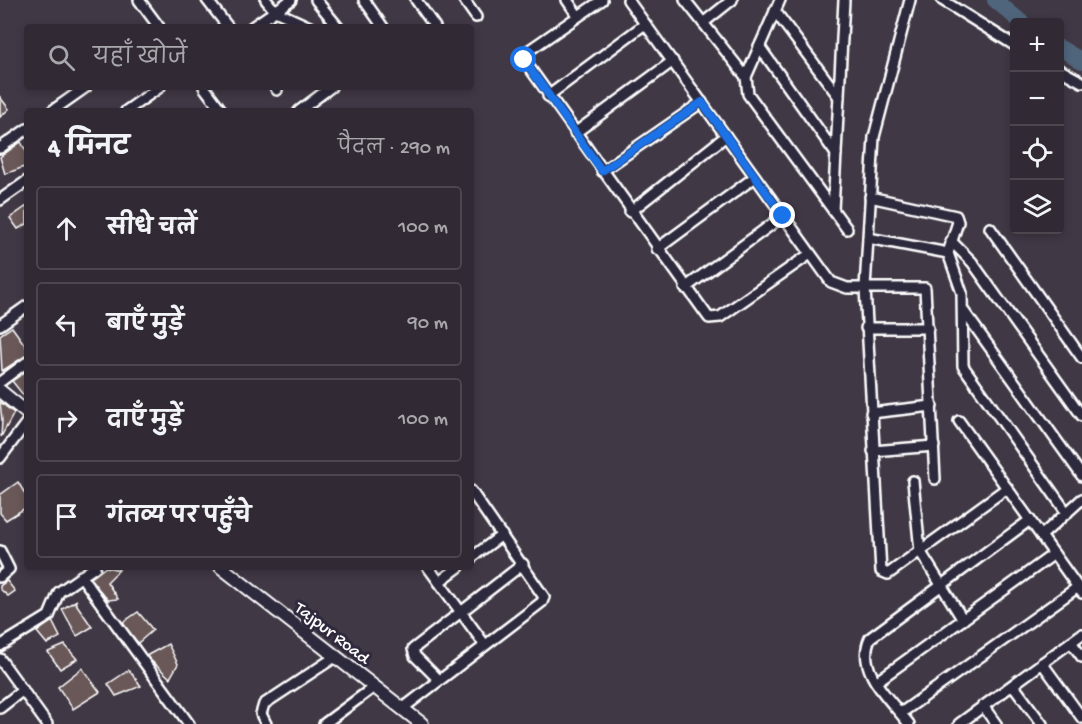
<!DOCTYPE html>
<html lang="hi">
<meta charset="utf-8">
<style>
body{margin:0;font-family:"Gochi Hand","Playpen Sans Deva",sans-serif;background:#3d3640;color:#f1f3f6}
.controls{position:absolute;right:18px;top:18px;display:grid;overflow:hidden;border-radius:6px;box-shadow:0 3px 9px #0003}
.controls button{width:54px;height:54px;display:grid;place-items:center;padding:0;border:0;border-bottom:2px solid #4c464f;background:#312a34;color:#f1f3f6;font:30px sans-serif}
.stop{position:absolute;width:18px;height:18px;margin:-14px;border:4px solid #1a73e8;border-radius:50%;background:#fff}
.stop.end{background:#1a73e8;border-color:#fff;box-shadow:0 2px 6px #0008}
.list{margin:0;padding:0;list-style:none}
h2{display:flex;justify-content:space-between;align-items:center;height:78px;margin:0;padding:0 24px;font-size:26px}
h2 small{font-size:20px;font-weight:400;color:#a8a7ac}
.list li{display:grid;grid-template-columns:39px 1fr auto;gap:18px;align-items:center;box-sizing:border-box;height:84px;margin:0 12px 12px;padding:0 12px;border:2px solid #4c464f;border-radius:6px}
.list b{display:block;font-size:22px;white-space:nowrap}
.list em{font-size:20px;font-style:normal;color:#a8a7ac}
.icon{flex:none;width:33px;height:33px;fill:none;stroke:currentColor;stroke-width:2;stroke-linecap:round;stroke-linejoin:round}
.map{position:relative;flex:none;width:1082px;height:724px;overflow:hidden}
.search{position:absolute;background:#312a34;box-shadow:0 3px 9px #0003;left:24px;top:24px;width:450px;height:66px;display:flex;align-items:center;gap:15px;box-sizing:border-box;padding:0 21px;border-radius:6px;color:#a8a7ac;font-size:22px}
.panel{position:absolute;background:#312a34;box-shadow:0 3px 9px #0003;left:24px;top:108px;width:450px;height:462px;border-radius:6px}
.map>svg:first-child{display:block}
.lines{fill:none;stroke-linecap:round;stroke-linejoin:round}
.river{stroke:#50657b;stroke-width:16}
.building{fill:#6a5858;stroke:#fff;stroke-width:1.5}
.minor-casing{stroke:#fff;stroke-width:14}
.secondary-casing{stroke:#fff;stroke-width:16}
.minor{stroke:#2f2a3d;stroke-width:9}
.secondary{stroke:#2f2a3d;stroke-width:12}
.route{stroke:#1a73e8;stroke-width:8}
.labels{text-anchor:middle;stroke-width:6;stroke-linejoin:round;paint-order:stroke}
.street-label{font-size:18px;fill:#fff;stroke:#2f2a3d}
</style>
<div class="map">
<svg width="1082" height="724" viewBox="0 0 1082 724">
<rect width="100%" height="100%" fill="#413845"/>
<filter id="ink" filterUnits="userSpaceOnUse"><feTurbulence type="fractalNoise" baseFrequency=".0167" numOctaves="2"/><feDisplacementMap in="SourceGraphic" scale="12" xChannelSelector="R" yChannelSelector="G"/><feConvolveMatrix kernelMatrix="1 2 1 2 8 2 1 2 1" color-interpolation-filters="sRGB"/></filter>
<g filter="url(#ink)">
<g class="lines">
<g class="river">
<path d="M995,0L1021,22"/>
<path d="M1060,48L1082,61"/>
</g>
</g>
<g class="building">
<path d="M0,97L9,109L0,117Z"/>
<path d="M21,142L27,153V166L5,174L0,157Z"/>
<path d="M27,206V224L18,229L10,218Z"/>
<path d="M12,327L27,348V355L2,371L0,335Z"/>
<path d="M27,371V394L24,396L12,381Z"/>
<path d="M0,402L14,413L1,437L2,421Z"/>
<path d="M18,482L27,497V507L6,520L0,513V495Z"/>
<path d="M106,567L119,570L107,582L118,599L108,600L90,579Z"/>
<path d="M7,581L15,591L8,596L0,589V586Z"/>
<path d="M77,600L75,602L92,627L77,636L62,609Z"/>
<path d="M138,612L153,630L138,643L122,623Z"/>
<path d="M52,621L60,637L47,644L37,632Z"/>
<path d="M168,644L178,664L170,678L146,656Z"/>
<path d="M65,645L77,659L60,669L48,652Z"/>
<path d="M82,668L100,692L73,709L58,687Z"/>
<path d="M129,670L141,686L116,696L108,684Z"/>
</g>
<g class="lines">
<defs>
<g id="minor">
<path d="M139,0L159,27"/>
<path d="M207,0L228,27"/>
<path d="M266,0L275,11L310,27"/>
<path d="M316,0L338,27"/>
<path d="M364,0L383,27"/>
<path d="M416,0L435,27"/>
<path d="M464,0L476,17"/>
<path d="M567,0L578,16"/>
<path d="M602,0L528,51L524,60L709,318L720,317L810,254"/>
<path d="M628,0L831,282L847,288H925L935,479"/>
<path d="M685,0L746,77"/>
<path d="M780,0L746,77L748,94L847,229"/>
<path d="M910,0L874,137L865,288L881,571L888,574L1007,488"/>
<path d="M942,0L1014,45"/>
<path d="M775,11L839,97"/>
<path d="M703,23L732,0"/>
<path d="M252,27L291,0"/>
<path d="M759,46L836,154"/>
<path d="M1060,70L1082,82"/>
<path d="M204,87L222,111"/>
<path d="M275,87L277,90"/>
<path d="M548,96L645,24"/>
<path d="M52,111L86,87"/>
<path d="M126,111L160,87"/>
<path d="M299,111L331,87"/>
<path d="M575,133L673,61"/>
<path d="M0,148L27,129"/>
<path d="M602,171L702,102"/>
<path d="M870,197L956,216L958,222L948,253L962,293L963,366L1067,513"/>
<path d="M0,200L27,181"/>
<path d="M833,210L844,0"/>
<path d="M630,212L726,136"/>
<path d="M990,228L1082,358"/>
<path d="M868,238L948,253"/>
<path d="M951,241L972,262L1082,416"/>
<path d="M657,249L755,177"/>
<path d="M685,288L783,216"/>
<path d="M963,310L1082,476"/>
<path d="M0,325L27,306"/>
<path d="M866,328H928"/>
<path d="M0,382L27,362"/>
<path d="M871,413L932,406"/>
<path d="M959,421L1082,593"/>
<path d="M873,451L934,446"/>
<path d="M0,458L27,422"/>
<path d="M913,481L920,551L963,620"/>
<path d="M1041,536L1082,499"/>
<path d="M0,551L9,569L0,577"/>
<path d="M471,558L502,535"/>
<path d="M428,567L485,645"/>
<path d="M81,576L189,724"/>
<path d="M439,582L459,567"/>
<path d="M1071,642L1082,657"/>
<path d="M0,646L49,616L59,592L95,567"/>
<path d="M0,659L47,724"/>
<path d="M1042,663L1082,718"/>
<path d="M439,680L415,656L413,649L523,564"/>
<path d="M876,682L1054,554"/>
<path d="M1013,685L1042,724"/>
<path d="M983,706L996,724"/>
<path d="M0,708L23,690"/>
<path d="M402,709L542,602L544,597L471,491"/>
<path d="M901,713L1078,587"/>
<path d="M266,724L261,714L264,704L335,657"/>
<path d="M324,724L374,687"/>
<path d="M909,724C891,700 855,671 870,638L1030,520"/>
<path d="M959,724L1082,634"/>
</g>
<g id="secondary">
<path d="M0,391L27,413"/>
<path d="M221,567L422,724"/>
</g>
</defs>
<use href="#minor" class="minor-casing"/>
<use href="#secondary" class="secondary-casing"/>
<use href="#minor" class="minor"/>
<use href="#secondary" class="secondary"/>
</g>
</g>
<g class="lines" filter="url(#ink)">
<path class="route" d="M524,60L602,171L702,102L783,216"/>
</g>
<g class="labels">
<g class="street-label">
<text transform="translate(333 632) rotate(38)" y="6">Tajpur Road</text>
</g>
</g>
</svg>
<div class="controls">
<button>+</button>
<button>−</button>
<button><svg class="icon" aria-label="locate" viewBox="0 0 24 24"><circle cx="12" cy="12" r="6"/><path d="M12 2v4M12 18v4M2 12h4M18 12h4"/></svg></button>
<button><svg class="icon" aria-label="layers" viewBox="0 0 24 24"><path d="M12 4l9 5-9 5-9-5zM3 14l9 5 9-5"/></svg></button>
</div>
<div class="stop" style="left:524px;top:60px"></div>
<div class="stop end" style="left:783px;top:216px"></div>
<div class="search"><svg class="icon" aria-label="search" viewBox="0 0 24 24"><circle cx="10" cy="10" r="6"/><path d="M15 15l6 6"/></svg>यहाँ खोजें</div>
<section class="panel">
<h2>4 मिनट<small>पैदल · 290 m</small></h2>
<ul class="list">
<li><svg class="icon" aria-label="ahead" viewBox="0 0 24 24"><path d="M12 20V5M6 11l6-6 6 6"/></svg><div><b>सीधे चलें</b></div><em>100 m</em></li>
<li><svg class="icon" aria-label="left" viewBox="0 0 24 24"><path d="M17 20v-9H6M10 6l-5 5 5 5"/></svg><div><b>बाएँ मुड़ें</b></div><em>90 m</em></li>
<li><svg class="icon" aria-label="right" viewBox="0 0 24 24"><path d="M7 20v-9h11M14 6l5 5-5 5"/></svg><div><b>दाएँ मुड़ें</b></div><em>100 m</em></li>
<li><svg class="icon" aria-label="arrive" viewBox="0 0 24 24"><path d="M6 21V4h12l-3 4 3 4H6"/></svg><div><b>गंतव्य पर पहुँचे</b></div></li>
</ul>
</section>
</div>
